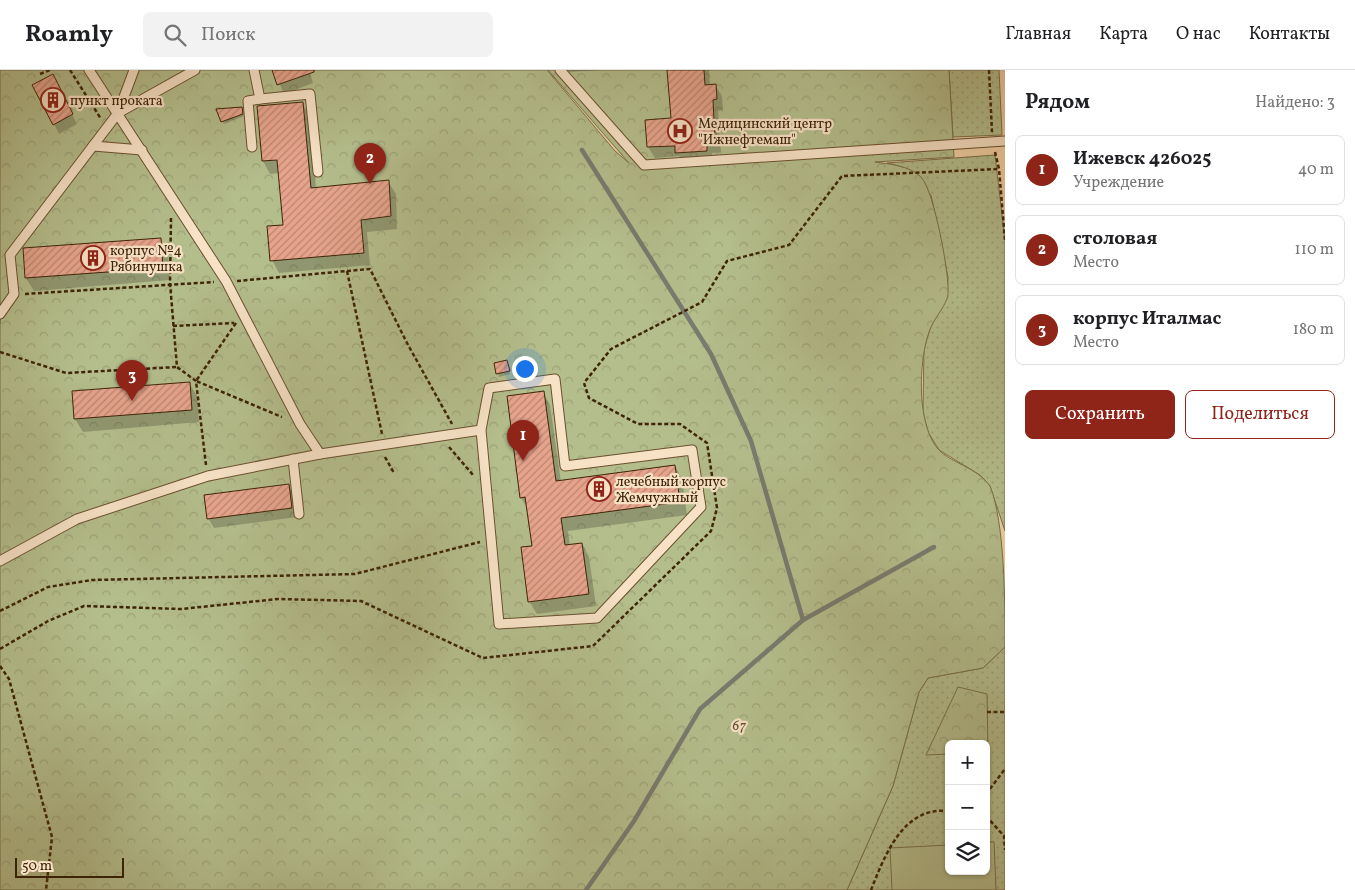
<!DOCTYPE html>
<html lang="ru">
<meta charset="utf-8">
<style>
body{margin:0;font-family:Vollkorn,serif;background:#f2f2f2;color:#202124}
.controls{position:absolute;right:15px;bottom:15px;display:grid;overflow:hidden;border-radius:8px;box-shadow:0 1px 4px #0004}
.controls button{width:45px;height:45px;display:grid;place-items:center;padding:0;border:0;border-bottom:1px solid #e0e0e0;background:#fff;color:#202124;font:25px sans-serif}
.scale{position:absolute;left:15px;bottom:12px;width:109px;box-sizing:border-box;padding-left:5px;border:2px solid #3e2407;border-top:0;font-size:14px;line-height:18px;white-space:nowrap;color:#3e2407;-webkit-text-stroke:4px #f7e2c6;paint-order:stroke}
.you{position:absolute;left:524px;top:298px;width:18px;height:18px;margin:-12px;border:4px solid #fff;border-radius:50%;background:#1a73e8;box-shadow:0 0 0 8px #1a73e833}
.badge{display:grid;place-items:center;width:32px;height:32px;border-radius:50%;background:#8f2418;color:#fff;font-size:16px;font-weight:700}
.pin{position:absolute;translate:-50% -41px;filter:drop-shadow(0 1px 2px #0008)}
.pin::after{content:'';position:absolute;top:26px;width:18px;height:15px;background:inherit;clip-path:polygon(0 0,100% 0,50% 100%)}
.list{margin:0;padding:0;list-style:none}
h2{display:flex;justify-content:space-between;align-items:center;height:65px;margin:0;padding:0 20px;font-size:21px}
h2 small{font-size:16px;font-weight:400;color:#757577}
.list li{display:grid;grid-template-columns:32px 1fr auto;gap:15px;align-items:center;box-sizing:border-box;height:70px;margin:0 10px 10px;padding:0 10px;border:1px solid #e0e0e0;border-radius:8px}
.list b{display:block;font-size:19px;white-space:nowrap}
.list p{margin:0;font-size:16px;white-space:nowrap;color:#757577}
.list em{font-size:16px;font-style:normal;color:#757577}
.actions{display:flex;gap:10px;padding:15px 20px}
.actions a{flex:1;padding:11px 0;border:1px solid #8f2418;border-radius:8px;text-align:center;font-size:18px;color:#8f2418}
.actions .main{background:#8f2418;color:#fff}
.icon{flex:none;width:28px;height:28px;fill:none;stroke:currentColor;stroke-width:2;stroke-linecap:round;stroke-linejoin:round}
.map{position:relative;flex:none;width:1005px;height:820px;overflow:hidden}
header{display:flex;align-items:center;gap:30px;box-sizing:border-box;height:70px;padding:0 25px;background:#fff;border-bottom:1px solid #e0e0e0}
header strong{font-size:24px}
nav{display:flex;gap:28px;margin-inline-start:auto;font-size:18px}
.search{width:350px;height:45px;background:#f2f2f2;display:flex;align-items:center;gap:12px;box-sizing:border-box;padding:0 18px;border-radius:8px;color:#757577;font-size:19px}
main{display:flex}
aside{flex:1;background:#fff}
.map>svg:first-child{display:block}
.grass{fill:url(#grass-dots);stroke:#79704a;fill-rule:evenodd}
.forest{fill:url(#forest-crowns);stroke:#79704a}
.garden{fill:#b4bd8c;stroke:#79704a}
.shadow{fill:#0003}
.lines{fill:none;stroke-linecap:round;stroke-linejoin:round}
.stream{stroke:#787b6e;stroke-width:4.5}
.building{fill:url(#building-hatch);stroke:#3e2407}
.service-casing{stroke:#6b502f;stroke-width:11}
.path{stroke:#3e2407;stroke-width:2.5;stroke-dasharray:4 2.5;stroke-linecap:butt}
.service{stroke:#f7e2c6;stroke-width:9}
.labels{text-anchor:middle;stroke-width:4.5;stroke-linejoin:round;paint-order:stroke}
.poi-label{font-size:14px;fill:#3e2407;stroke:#f7e2c6;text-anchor:start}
.park-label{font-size:14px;font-style:italic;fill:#5c4a28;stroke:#f7e2c6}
</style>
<header>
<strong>Roamly</strong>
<div class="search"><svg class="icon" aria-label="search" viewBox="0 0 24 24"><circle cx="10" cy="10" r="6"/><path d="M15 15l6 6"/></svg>Поиск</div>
<nav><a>Главная</a><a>Карта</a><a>О нас</a><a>Контакты</a></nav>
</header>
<main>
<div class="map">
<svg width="1005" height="820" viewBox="0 0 1005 820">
<defs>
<pattern id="grass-dots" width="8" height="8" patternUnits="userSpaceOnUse" patternTransform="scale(1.25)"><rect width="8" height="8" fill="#b4bd8c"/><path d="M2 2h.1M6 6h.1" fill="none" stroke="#9ca277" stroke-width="1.8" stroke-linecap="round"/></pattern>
<pattern id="forest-crowns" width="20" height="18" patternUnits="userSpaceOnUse" patternTransform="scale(1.25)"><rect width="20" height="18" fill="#b4bd8c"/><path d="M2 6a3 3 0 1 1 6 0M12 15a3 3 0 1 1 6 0" fill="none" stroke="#9ca277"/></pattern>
<pattern id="building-hatch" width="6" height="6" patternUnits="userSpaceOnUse" patternTransform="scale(1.25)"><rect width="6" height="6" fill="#e7a48d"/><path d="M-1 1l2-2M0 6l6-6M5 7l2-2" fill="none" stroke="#bd8571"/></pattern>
</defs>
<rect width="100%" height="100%" fill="#f2d2a7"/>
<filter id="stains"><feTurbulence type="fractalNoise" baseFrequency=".004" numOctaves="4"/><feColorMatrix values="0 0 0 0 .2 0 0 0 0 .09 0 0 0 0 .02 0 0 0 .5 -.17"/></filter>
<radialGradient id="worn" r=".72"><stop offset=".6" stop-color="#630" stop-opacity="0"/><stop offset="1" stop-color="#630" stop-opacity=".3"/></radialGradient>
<g class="grass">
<path d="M949,0H999L1002,65L953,67Z"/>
<path d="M995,85L1005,170V461L990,416L980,405L939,380L928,362L923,342L924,279L931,256L947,227L948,207L931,125L903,97L887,93Z"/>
<path d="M1005,577V820H847L893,716L919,622L928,608L983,598ZM949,674H986V801H949Z"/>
</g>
<g class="forest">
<path d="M0,0H547L615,81L629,93L548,0H949L954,87L875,92C890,94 910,96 921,107C934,120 950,206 948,225C946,235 937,245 932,255C921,277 919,321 924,345C926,356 930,370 938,379C950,393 977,397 990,416C1005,453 1005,534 1005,577L983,598L928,608L919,622L893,716L847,820H0Z"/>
<path d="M958,617L987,624L988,682H986V674H949V684L926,685Z"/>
</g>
<path class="garden" d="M986,772H994L996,820H892L890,778L949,775V801H986Z"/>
<g class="shadow">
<path d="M274,0H309L313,13L284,24Z"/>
<path d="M568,0H602L569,2Z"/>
<path d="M668,0H709L710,16L715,15L722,26L723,40L718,41L721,82L712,83L713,91L683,93L679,86L655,88L648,77L672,49Z"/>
<path d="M58,16L77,54L59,64L54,54Z"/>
<path d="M302,33L310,46L316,118L388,111L396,124L397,159L367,162L370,195L279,203L272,190L284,156L280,103L270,104L263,91Z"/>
<path d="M242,38L244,46L224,54L218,40Z"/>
<path d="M160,169L168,182L170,210L34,221L26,208L24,180Z"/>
<path d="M0,225L1,254H0Z"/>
<path d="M495,294H508L510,304L499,307Z"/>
<path d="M189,313L197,326L199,352L83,362L75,349L73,323Z"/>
<path d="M543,322L550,335L561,412L675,396L682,409L687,445L568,461L570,476L582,474L589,487L596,536L537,544L529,531L533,477L528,439L521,428Z"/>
<path d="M289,415L294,425L297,447L214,458L208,448Z"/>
</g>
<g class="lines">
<g class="stream">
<path d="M582,80L711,284L751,371L803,550"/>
<path d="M586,820L634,751L700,639L803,550L934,477"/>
</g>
</g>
<g class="building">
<path d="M272,0H314V2L277,15Z"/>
<path d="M667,0H704L705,15L716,14L717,29L713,30L715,71L707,72V81L675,83V76L647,77L645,50L671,48Z"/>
<path d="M53,4L73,44L53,55L32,15Z"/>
<path d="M303,32L311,118L389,110L391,146L361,150L364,183L270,191L267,156L283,155L277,90L262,91L257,36Z"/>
<path d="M242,37L243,44L221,52L216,39Z"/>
<path d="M161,168L163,198L25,208L23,178Z"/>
<path d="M507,290L510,301L496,304L494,293Z"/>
<path d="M190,312L192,340L74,349L72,321Z"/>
<path d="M544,321L556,411L675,395L680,432L561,448L565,475L582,473L589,524L528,532L521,477L532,476L525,427L520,428L507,326Z"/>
<path d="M289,414L292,438L207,449L204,425Z"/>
</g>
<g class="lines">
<defs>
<g id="service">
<path d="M89,0L226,211L300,354L320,384L481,360L499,554L597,548L701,437L692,380L565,396L555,309L489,318L481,360"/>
<path d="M560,0L644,95L1005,71"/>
<path d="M260,29L310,24L318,102"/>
<path d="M118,43L195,0"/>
<path d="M93,76L142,80"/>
<path d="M252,77L248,31L260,29L254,0"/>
<path d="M0,244L14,224L10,185L118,43L134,0"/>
<path d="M293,389L299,444"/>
<path d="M0,491L77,449L208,406L320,384"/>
</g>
</defs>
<use href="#service" class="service-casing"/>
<g class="path">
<path d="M70,0L101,49"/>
<path d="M989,0L992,62"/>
<path d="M40,4L50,0"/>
<path d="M995,82L999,99L1005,170"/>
<path d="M171,148L170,213L177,297L196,311L206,395"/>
<path d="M347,201L370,199L407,273L452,354"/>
<path d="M237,211L347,201L382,364"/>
<path d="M25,224L214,212"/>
<path d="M236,253L196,311L282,347"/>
<path d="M173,256L234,253"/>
<path d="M0,282L66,303L177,297"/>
<path d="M449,377L473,405"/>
<path d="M385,387L394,403"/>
<path d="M0,541L48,517L92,510L355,504L480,472"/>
<path d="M0,579L48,551L84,536L181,539L278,529L361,531L483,588L593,576L711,461L717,438L707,373L680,354H638L589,328L584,313L611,279L702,232L727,191L789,175L842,106L999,99"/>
<path d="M0,596L9,609L52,767L46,820"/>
<path d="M987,642H1005"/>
<path d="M986,724L1005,699"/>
<path d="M986,746L1004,766L1005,780"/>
<path d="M871,820C885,785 903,736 949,741"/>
</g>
<use href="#service" class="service"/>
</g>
<defs>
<symbol id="building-ring" viewBox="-11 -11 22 22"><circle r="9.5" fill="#f7e2c6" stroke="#8f2418" stroke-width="1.5"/><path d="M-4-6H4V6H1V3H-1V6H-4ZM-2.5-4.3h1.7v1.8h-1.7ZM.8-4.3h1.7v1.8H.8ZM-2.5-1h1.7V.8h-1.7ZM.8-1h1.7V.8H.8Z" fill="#8f2418"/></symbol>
<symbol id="hospital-ring" viewBox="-11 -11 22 22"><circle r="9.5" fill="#f7e2c6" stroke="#8f2418" stroke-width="1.5"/><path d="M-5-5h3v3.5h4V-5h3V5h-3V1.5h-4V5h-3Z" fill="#8f2418"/></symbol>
</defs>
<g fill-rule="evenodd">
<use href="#building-ring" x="39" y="16" width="28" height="28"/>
<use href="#hospital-ring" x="666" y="47" width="28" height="28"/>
<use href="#building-ring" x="79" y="174" width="28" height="28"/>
<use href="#building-ring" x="585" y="405" width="28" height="28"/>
</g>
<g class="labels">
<g class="poi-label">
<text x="70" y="35">пункт проката</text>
<text x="698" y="58">Медицинский центр<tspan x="698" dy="16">"Ижнефтемаш"</tspan></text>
<text x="110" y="185">корпус №4<tspan x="110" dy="16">Рябинушка</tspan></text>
<text x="616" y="416">лечебный корпус<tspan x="616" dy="16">Жемчужный</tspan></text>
</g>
<g class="park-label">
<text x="739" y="660">67</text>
</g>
</g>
<rect width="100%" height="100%" filter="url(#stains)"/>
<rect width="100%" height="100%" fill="url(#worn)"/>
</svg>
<div class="controls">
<button>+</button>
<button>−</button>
<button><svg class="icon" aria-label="layers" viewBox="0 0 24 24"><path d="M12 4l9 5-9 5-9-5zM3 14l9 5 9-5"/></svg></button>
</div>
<div class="scale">50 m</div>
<div class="you"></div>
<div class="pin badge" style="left:523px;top:391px">1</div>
<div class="pin badge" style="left:370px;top:114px">2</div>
<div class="pin badge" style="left:132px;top:331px">3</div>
</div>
<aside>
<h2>Рядом<small>Найдено: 3</small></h2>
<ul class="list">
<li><span class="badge">1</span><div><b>Ижевск 426025</b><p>Учреждение</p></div><em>40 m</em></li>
<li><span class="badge">2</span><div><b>столовая</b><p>Место</p></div><em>110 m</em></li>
<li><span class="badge">3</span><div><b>корпус Италмас</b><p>Место</p></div><em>180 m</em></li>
</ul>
<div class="actions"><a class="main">Сохранить</a><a>Поделиться</a></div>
</aside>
</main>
